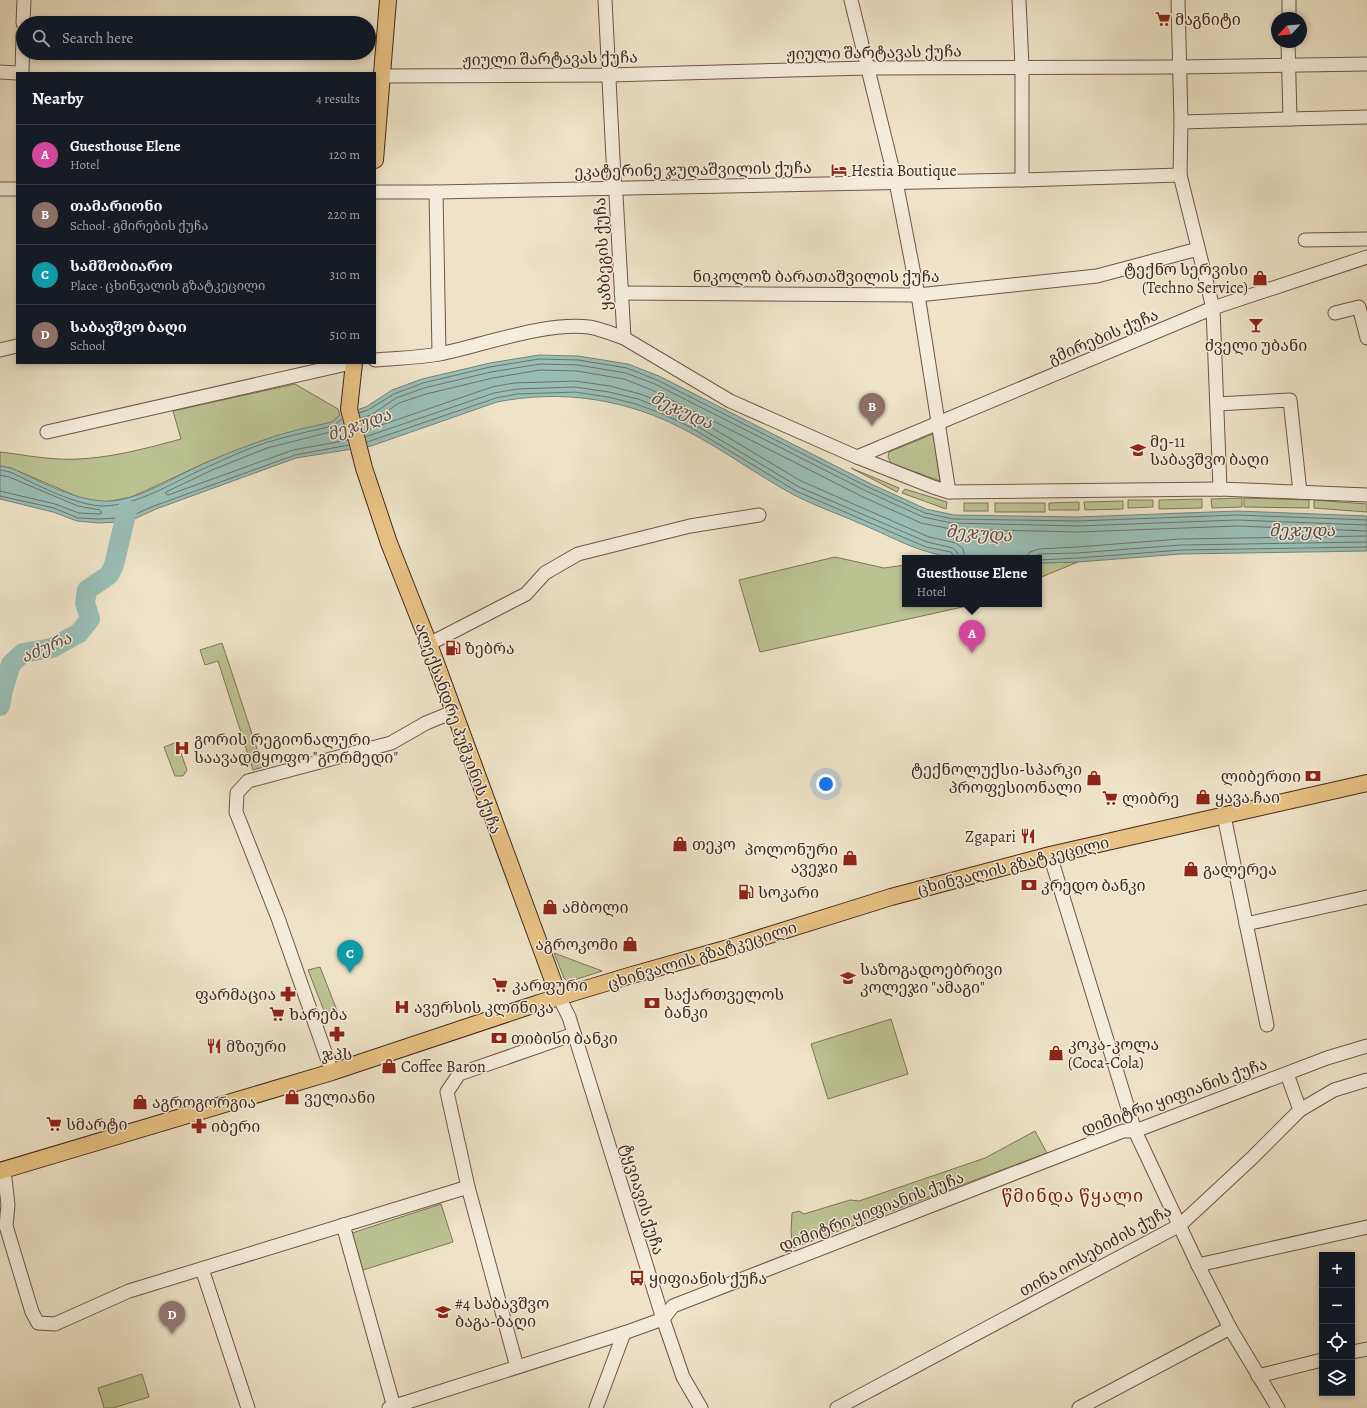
<!DOCTYPE html>
<meta charset="utf-8">
<style>
body{margin:0;font-family:Alegreya,"Noto Serif Georgian",serif;background:#20242c;color:#f1f3f6}
.controls{position:absolute;right:12px;bottom:12px;display:grid;overflow:hidden;border-radius:0px;box-shadow:0 2px 6px #0003}
.controls button{width:36px;height:36px;display:grid;place-items:center;padding:0;border:0;border-bottom:1px solid #363941;background:#171b24;color:#f1f3f6;font:20px sans-serif}
.compass{position:absolute;left:1271px;top:12px;width:36px;height:36px;border-radius:50%;background:#171b24;box-shadow:0 2px 6px #0003;rotate:244deg}
.you{position:absolute;left:826px;top:784px;width:14px;height:14px;margin:-10px;border:3px solid #fff;border-radius:50%;background:#1a73e8;box-shadow:0 0 0 6px #1a73e833}
.badge{display:grid;place-items:center;width:26px;height:26px;border-radius:50%;background:#0f766e;color:#fff;font-size:13px;font-weight:700}
.pin{position:absolute;translate:-50% -33px;filter:drop-shadow(0 1px 2px #0008)}
.pin::after{content:'';position:absolute;top:21px;width:14px;height:12px;background:inherit;clip-path:polygon(0 0,100% 0,50% 100%)}
.popup{position:absolute;left:902px;top:555px;width:140px;height:52px;box-sizing:border-box;display:grid;place-content:center;border-radius:0px;background:#171b24;filter:drop-shadow(0 1px 3px #0005);font-size:13px;white-space:nowrap;color:#9ea1a6}
.popup b{font-size:15px;color:#f1f3f6}
.popup::after{content:'';position:absolute;left:50%;top:100%;margin-left:-8px;border:8px solid transparent;border-top-color:#171b24}
.list{margin:0;padding:0;list-style:none}
h2{display:flex;justify-content:space-between;align-items:center;height:52px;margin:0;padding:0 16px;font-size:17px}
h2 small{font-size:13px;font-weight:400;color:#9ea1a6}
.list li{display:grid;grid-template-columns:26px 1fr auto;gap:12px;align-items:center;box-sizing:border-box;height:60px;padding:0 16px;border-top:1px solid #363941}
.list b{display:block;font-size:15px;white-space:nowrap}
.list p{margin:0;font-size:13px;white-space:nowrap;color:#9ea1a6}
.list em{font-size:13px;font-style:normal;color:#9ea1a6}
.icon{flex:none;width:22px;height:22px;fill:none;stroke:currentColor;stroke-width:2;stroke-linecap:round;stroke-linejoin:round}
.map{position:relative;flex:none;width:1367px;height:1408px;overflow:hidden}
.search{position:absolute;background:#171b24;box-shadow:0 2px 6px #0003;left:16px;top:16px;width:360px;height:44px;display:flex;align-items:center;gap:10px;box-sizing:border-box;padding:0 14px;border-radius:22px;color:#9ea1a6;font-size:15px}
.panel{position:absolute;background:#171b24;box-shadow:0 2px 6px #0003;left:16px;top:72px;width:360px;height:292px;border-radius:0px}
.map>svg:first-child{display:block}
.green{fill:#bbc393;stroke:#7f7458}
.water{fill:#99beb6;stroke:#778178}
.pier{fill:#eee3c7}
.lines{fill:none;stroke-linecap:round;stroke-linejoin:round}
.shore{stroke:#6e7269;stroke-width:1}
.river{stroke:#99beb6;stroke-width:20}
.minor-casing{stroke:#6e5547;stroke-width:15}
.major-casing{stroke:#43261c;stroke-width:18}
.minor{stroke:#f4eddb;stroke-width:13}
.major{stroke:#e7c284;stroke-width:16}
.labels{text-anchor:middle;stroke-width:3;stroke-linejoin:round;paint-order:stroke}
.poi-label{font-size:16px;fill:#43261c;stroke:#f4eddb;text-anchor:start}
.street-label{font-size:16px;fill:#43261c;stroke:#f4eddb}
.water-label{font-size:17px;font-style:italic;fill:#584c42;stroke:#f4eddb}
.quarter-label{font-size:18px;letter-spacing:1px;fill:#7a1f14;stroke:#f4eddb}
</style>
<div class="map">
<svg width="1367" height="1408" viewBox="0 0 1367 1408">
<rect width="100%" height="100%" fill="#eee3c7"/>
<filter id="stains"><feTurbulence type="fractalNoise" baseFrequency=".005" numOctaves="4"/><feColorMatrix values="0 0 0 0 .2 0 0 0 0 .09 0 0 0 0 .02 0 0 0 .5 -.17"/></filter>
<radialGradient id="worn" r=".72"><stop offset=".6" stop-color="#630" stop-opacity="0"/><stop offset="1" stop-color="#630" stop-opacity=".3"/></radialGradient>
<g class="green">
<path d="M295,384L338,409L340,415L332,422L264,440L209,461L145,491L131,497L116,500L103,502L81,498L11,468L0,466V452C19,454 38,458 58,459C100,461 140,450 181,439L173,411Z"/>
<path d="M933,434L940,481L891,463L888,457L889,452Z"/>
<path d="M851,468L899,488L897,492Z"/>
<path d="M905,489L947,502L946,509L902,493Z"/>
<path d="M1242,498V507L1212,508L1211,499Z"/>
<path d="M1244,498L1309,500V508L1244,507Z"/>
<path d="M1202,499V508L1159,509V500Z"/>
<path d="M1128,500H1153V507L1128,508Z"/>
<path d="M1314,500L1367,504V512L1314,508Z"/>
<path d="M1123,501V509L1085,510L1084,502Z"/>
<path d="M1079,502V510H1049V503Z"/>
<rect x="964" y="503" width="24" height="8"/>
<rect x="995" y="503" width="50" height="9"/>
<path d="M835,557L884,568L905,565V604H976L760,652L739,580Z"/>
<path d="M1078,562L1039,578V563Z"/>
<path d="M222,643L263,767L253,770L218,661L205,665L200,650Z"/>
<path d="M177,742L187,770L183,776H175L164,747Z"/>
<path d="M554,953L602,971L571,981H567L564,978Z"/>
<path d="M320,967L338,1013L326,1016L308,970Z"/>
<path d="M891,1019L908,1074L828,1099L811,1044Z"/>
<path d="M1035,1131L1047,1153L793,1248L791,1232L792,1213L799,1211L804,1214L850,1200L859,1201L985,1158Z"/>
<path d="M441,1204L453,1242L363,1270L352,1233Z"/>
<path d="M142,1374L149,1397L113,1408H104L98,1388Z"/>
</g>
<path class="water" d="M539,355L578,356L628,364L659,376L869,483L926,509L954,515L1078,517L1237,511L1367,516V551L1181,554L1078,562L1039,563V558C1002,558 961,563 925,551C905,545 885,534 866,526C842,515 817,507 794,495C757,475 724,450 687,431C628,399 563,389 497,402L371,446L296,458L156,509L132,520L118,522L99,523L77,521L53,512L0,499V466L11,468C40,481 71,499 103,501C135,504 180,473 210,461C228,453 246,446 264,440C286,432 309,427 332,422L340,415L366,407L392,390L422,379L490,363Z"/>
<path class="pier" d="M358,408L368,448L350,451L340,413Z"/>
<g class="lines">
<g class="shore">
<path d="M359,413L368,410L394,394L423,383L490,367L539,359L578,360L627,368L657,380L868,487L925,513L953,519L1078,521L1237,515L1367,520"/>
<path d="M361,418L371,415L396,398L424,388L491,372L540,364L578,365L626,373L655,384L866,491L923,517L952,523L1078,526L1237,520L1367,525"/>
<path d="M344,424L334,431L267,448L212,470L166,492V494L168,495L293,450L348,440"/>
<path d="M362,424L374,420L399,403L426,394L493,378L540,370L577,371L624,379L652,390L863,497L921,523L951,529L1078,532L1237,526L1367,531"/>
<path d="M364,431L492,387L514,383L575,381L610,386L640,394L667,404L694,417L801,481L929,537L956,543L963,549L965,558"/>
<path d="M365,437L494,393L517,389L575,387L609,392L638,399L665,410L692,423L799,487L927,542L953,548L957,552L959,558"/>
<path d="M367,442L496,398L517,394L575,392L608,397L636,404L663,414L690,427L796,491L926,547L951,552L953,555L954,558"/>
<path d="M0,470L10,472C36,484 76,506 104,506C141,505 178,479 212,465C229,457 247,449 265,443C287,436 311,431 333,426L342,419"/>
<path d="M0,475L9,477L78,506L100,510L102,513L99,514L79,513L55,504L0,491"/>
<path d="M0,496L54,508L78,518L99,519L118,518L131,516L154,506L295,455L349,445"/>
<path d="M1025,558L1030,552L1039,549L1077,547L1180,539L1367,536"/>
<path d="M1032,558L1039,554L1077,553L1181,545L1367,542"/>
<path d="M1039,560L1078,558L1181,550L1367,547"/>
</g>
<path class="river" d="M0,706L3,690L11,664L23,653L52,648L79,633L90,619L85,603L87,590L109,575L114,565L127,510"/>
<defs>
<g id="minor">
<path d="M605,0L614,178L616,195L624,338"/>
<path d="M851,0L897,187L918,295L949,492"/>
<path d="M1019,0L1022,67V180"/>
<path d="M1178,0L1181,122L1180,175L1213,308L1220,489"/>
<path d="M1289,18V0"/>
<path d="M23,23L24,0"/>
<path d="M1288,42L1290,119"/>
<path d="M0,72L17,73"/>
<path d="M22,73L23,35"/>
<path d="M382,76L609,75L868,68L1180,67L1367,64"/>
<path d="M1181,122L1367,117"/>
<path d="M0,189H17"/>
<path d="M375,192H436L1022,180L1180,175"/>
<path d="M436,192L439,354"/>
<path d="M1305,240L1367,239"/>
<path d="M621,293L918,295L1097,276L1198,249"/>
<path d="M1335,313L1359,307L1367,338"/>
<path d="M0,350L17,346"/>
<path d="M375,360C396,358 418,358 439,354C484,345 543,322 589,327C601,329 613,334 624,338L730,401L857,457L933,487L949,492L1220,489L1367,495"/>
<path d="M1217,404L1290,400L1300,492"/>
<path d="M47,432L351,363"/>
<path d="M857,457L1213,308L1367,257"/>
<path d="M429,644L526,594L545,573L578,554L690,526L759,515"/>
<path d="M1224,816L1267,1025"/>
<path d="M1050,855L1135,1131L1198,1265L1230,1328L1278,1408"/>
<path d="M1246,924L1367,897"/>
<path d="M559,997L569,1017L663,1319L683,1377L701,1408"/>
<path d="M332,1072L278,918L236,812L237,793L248,781L391,743L426,723L453,712"/>
<path d="M1287,1074L1300,1110"/>
<path d="M4,1170L8,1205L6,1226L32,1312L38,1323L55,1324L129,1291L468,1187"/>
<path d="M343,1225L394,1407"/>
<path d="M1198,1265L1367,1227"/>
<path d="M202,1269L248,1408"/>
<path d="M1352,1352L1367,1349"/>
<path d="M517,1367L468,1187L447,1092L459,1074L574,1034"/>
<path d="M1258,1376L1322,1360"/>
<path d="M389,1408L624,1333L663,1319L673,1306L1123,1131H1135L1327,1058L1367,1046"/>
<path d="M596,1408L624,1333"/>
<path d="M837,1408L1180,1225L1252,1158L1300,1110L1334,1090L1367,1080"/>
<path d="M1079,1408L1230,1328"/>
</g>
<g id="major">
<path d="M375,160L388,0"/>
<path d="M354,363L349,409L364,468L389,543L429,644L559,997"/>
<path d="M0,1171L332,1072L539,1003L632,975L725,949L891,897L1050,855L1367,783"/>
</g>
</defs>
<use href="#minor" class="minor-casing"/>
<use href="#major" class="major-casing"/>
<use href="#minor" class="minor"/>
<use href="#major" class="major"/>
</g>
<defs>
<symbol id="supermarket-bare" viewBox="-9 -9 18 18"><path d="M-6-5.5h2.5l.6 2H6L4.5 2H-2.5L-4.4-4H-6ZM-1.5 3.2a1.3 1.3 0 1 0 .1 0ZM3 3.2a1.3 1.3 0 1 0 .1 0Z" fill="#8f2418" stroke="#f4eddb" stroke-width="2.5" paint-order="stroke"/></symbol>
<symbol id="hotel-bare" viewBox="-9 -9 18 18"><path d="M-6-4.5h1.5V1H6V5H4.5V3h-9V5H-6ZM-4 0a1.8 1.8 0 1 1 3.6 0ZM.5 0V-2.5h3Q6-2.5 6 0Z" fill="#8f2418" stroke="#f4eddb" stroke-width="2.5" paint-order="stroke"/></symbol>
<symbol id="shop-bare" viewBox="-9 -9 18 18"><path d="M-5-2.5h2.3a2.7 3.5 0 0 1 5.4 0H5L5.5 6h-11ZM-1.5-2.5h3a1.5 2.3 0 0 0-3 0Z" fill="#8f2418" stroke="#f4eddb" stroke-width="2.5" paint-order="stroke"/></symbol>
<symbol id="bar-bare" viewBox="-9 -9 18 18"><path d="M-6-5H6L.8 .8V4.5H3.5V6h-7V4.5H-.8V.8Z" fill="#8f2418" stroke="#f4eddb" stroke-width="2.5" paint-order="stroke"/></symbol>
<symbol id="school-bare" viewBox="-9 -9 18 18"><path d="M0-5L7-2L0 1L-7-2ZM-4 1L0 2.5L4 1V4Q0 6-4 4Z" fill="#8f2418" stroke="#f4eddb" stroke-width="2.5" paint-order="stroke"/></symbol>
<symbol id="fuel-bare" viewBox="-9 -9 18 18"><path d="M-5.5-6h7V0h2V4h1.3V-2.5L3-4.5l.8-.8L6-3V5H2.5V1h-1V6h-7ZM-4.2-4.7v3.2H.2V-4.7Z" fill="#8f2418" stroke="#f4eddb" stroke-width="2.5" paint-order="stroke"/></symbol>
<symbol id="hospital-bare" viewBox="-9 -9 18 18"><path d="M-5-5h3v3.5h4V-5h3V5h-3V1.5h-4V5h-3Z" fill="#8f2418" stroke="#f4eddb" stroke-width="2.5" paint-order="stroke"/></symbol>
<symbol id="bank-bare" viewBox="-9 -9 18 18"><path d="M-6-4H6V4H-6ZM0-2.3a2.3 2.3 0 1 0 0 4.6a2.3 2.3 0 1 0 0-4.6Z" fill="#8f2418" stroke="#f4eddb" stroke-width="2.5" paint-order="stroke"/></symbol>
<symbol id="restaurant-bare" viewBox="-9 -9 18 18"><path d="M-5-6h1v4h1v-4h1v4h1v-4h1v5L-1.5 .5V6h-2V.5L-5-1ZM5-6V6H3V1.5H1.5Q1.5-4 5-6Z" fill="#8f2418" stroke="#f4eddb" stroke-width="2.5" paint-order="stroke"/></symbol>
<symbol id="university-bare" viewBox="-9 -9 18 18"><path d="M0-5L7-2L0 1L-7-2ZM-4 1L0 2.5L4 1V4Q0 6-4 4Z" fill="#8f2418" stroke="#f4eddb" stroke-width="2.5" paint-order="stroke"/></symbol>
<symbol id="pharmacy-bare" viewBox="-9 -9 18 18"><path d="M-2-6h4v4h4v4h-4v4h-4v-4h-4v-4h4Z" fill="#8f2418" stroke="#f4eddb" stroke-width="2.5" paint-order="stroke"/></symbol>
<symbol id="bus-bare" viewBox="-9 -9 18 18"><path d="M-5-6H5V4H4V6H2V4H-2V6H-4V4H-5ZM-3.5-4V0h7V-4ZM-3.5 1.2v1.5H-2V1.2ZM2 1.2v1.5H3.5V1.2Z" fill="#8f2418" stroke="#f4eddb" stroke-width="2.5" paint-order="stroke"/></symbol>
</defs>
<g fill-rule="evenodd">
<use href="#supermarket-bare" x="1152" y="8" width="22" height="22"/>
<use href="#hotel-bare" x="828" y="159" width="22" height="22"/>
<use href="#shop-bare" x="1249" y="267" width="22" height="22"/>
<use href="#bar-bare" x="1245" y="314" width="22" height="22"/>
<use href="#school-bare" x="1127" y="439" width="22" height="22"/>
<use href="#fuel-bare" x="442" y="637" width="22" height="22"/>
<use href="#hospital-bare" x="171" y="737" width="22" height="22"/>
<use href="#bank-bare" x="1302" y="765" width="22" height="22"/>
<use href="#shop-bare" x="1083" y="767" width="22" height="22"/>
<use href="#shop-bare" x="1192" y="786" width="22" height="22"/>
<use href="#supermarket-bare" x="1099" y="787" width="22" height="22"/>
<use href="#restaurant-bare" x="1017" y="825" width="22" height="22"/>
<use href="#shop-bare" x="669" y="833" width="22" height="22"/>
<use href="#shop-bare" x="839" y="847" width="22" height="22"/>
<use href="#shop-bare" x="1180" y="858" width="22" height="22"/>
<use href="#bank-bare" x="1018" y="874" width="22" height="22"/>
<use href="#fuel-bare" x="735" y="881" width="22" height="22"/>
<use href="#shop-bare" x="539" y="896" width="22" height="22"/>
<use href="#shop-bare" x="619" y="933" width="22" height="22"/>
<use href="#university-bare" x="837" y="967" width="22" height="22"/>
<use href="#supermarket-bare" x="489" y="974" width="22" height="22"/>
<use href="#pharmacy-bare" x="277" y="983" width="22" height="22"/>
<use href="#bank-bare" x="641" y="992" width="22" height="22"/>
<use href="#hospital-bare" x="391" y="996" width="22" height="22"/>
<use href="#supermarket-bare" x="266" y="1003" width="22" height="22"/>
<use href="#pharmacy-bare" x="326" y="1023" width="22" height="22"/>
<use href="#bank-bare" x="488" y="1027" width="22" height="22"/>
<use href="#restaurant-bare" x="203" y="1035" width="22" height="22"/>
<use href="#shop-bare" x="1045" y="1042" width="22" height="22"/>
<use href="#shop-bare" x="378" y="1055" width="22" height="22"/>
<use href="#shop-bare" x="281" y="1086" width="22" height="22"/>
<use href="#shop-bare" x="129" y="1091" width="22" height="22"/>
<use href="#supermarket-bare" x="43" y="1113" width="22" height="22"/>
<use href="#pharmacy-bare" x="188" y="1115" width="22" height="22"/>
<use href="#bus-bare" x="626" y="1267" width="22" height="22"/>
<use href="#school-bare" x="432" y="1301" width="22" height="22"/>
</g>
<g class="labels">
<g class="poi-label">
<text x="1175" y="25">მაგნიტი</text>
<text x="851" y="176">Hestia Boutique</text>
<text x="1248" y="275" text-anchor="end">ტექნო სერვისი<tspan x="1248" dy="18">(Techno Service)</tspan></text>
<text x="1256" y="351" text-anchor="middle">ძველი უბანი</text>
<text x="1150" y="447">მე-11<tspan x="1150" dy="18">საბავშვო ბაღი</tspan></text>
<text x="465" y="654">ზებრა</text>
<text x="194" y="745">გორის რეგიონალური<tspan x="194" dy="18">საავადმყოფო "გორმედი"</tspan></text>
<text x="1082" y="775" text-anchor="end">ტექნოლუქსი-სპარკი<tspan x="1082" dy="18">პროფესიონალი</tspan></text>
<text x="1301" y="782" text-anchor="end">ლიბერთი</text>
<text x="1215" y="803">ყავა ჩაი</text>
<text x="1122" y="804">ლიბრე</text>
<text x="1016" y="842" text-anchor="end">Zgapari</text>
<text x="692" y="850">თეკო</text>
<text x="838" y="855" text-anchor="end">პოლონური<tspan x="838" dy="18">ავეჯი</tspan></text>
<text x="1203" y="875">გალერეა</text>
<text x="1041" y="891">კრედო ბანკი</text>
<text x="758" y="898">სოკარი</text>
<text x="562" y="913">ამბოლი</text>
<text x="618" y="950" text-anchor="end">აგროკომი</text>
<text x="860" y="975">საზოგადოებრივი<tspan x="860" dy="18">კოლეჯი "ამაგი"</tspan></text>
<text x="512" y="991">კარფური</text>
<text x="276" y="1000" text-anchor="end">ფარმაცია</text>
<text x="664" y="1000">საქართველოს<tspan x="664" dy="18">ბანკი</tspan></text>
<text x="414" y="1013">ავერსის კლინიკა</text>
<text x="289" y="1020">ხარება</text>
<text x="511" y="1044">თიბისი ბანკი</text>
<text x="1068" y="1050">კოკა-კოლა<tspan x="1068" dy="18">(Coca-Cola)</tspan></text>
<text x="226" y="1052">მზიური</text>
<text x="337" y="1060" text-anchor="middle">ჯპს</text>
<text x="401" y="1072">Coffee Baron</text>
<text x="304" y="1103">ველიანი</text>
<text x="152" y="1108">აგროგორგია</text>
<text x="66" y="1130">სმარტი</text>
<text x="211" y="1132">იბერი</text>
<text x="649" y="1284">ყიფიანის ქუჩა</text>
<text x="455" y="1309">#4 საბავშვო<tspan x="455" dy="18">ბაგა-ბაღი</tspan></text>
</g>
<g class="street-label">
<text transform="translate(874 52) rotate(-1)" y="6">ჟიული შარტავას ქუჩა</text>
<text transform="translate(550 58) rotate(-1)" y="6">ჟიული შარტავას ქუჩა</text>
<text transform="translate(693 169) rotate(-1)" y="6">ეკატერინე ჯუღაშვილის ქუჩა</text>
<text transform="translate(602 254) rotate(-93)" y="6">ყაზბეგის ქუჩა</text>
<text x="816" y="282">ნიკოლოზ ბარათაშვილის ქუჩა</text>
<text transform="translate(1103 336) rotate(-23)" y="6">გმირების ქუჩა</text>
<text transform="translate(459 728) rotate(70)" y="6">ალექსანდრე პუშკინის ქუჩა</text>
<text transform="translate(1013 865) rotate(-14)" y="6">ცხინვალის გზატკეცილი</text>
<text transform="translate(702 955) rotate(-17)" y="6">ცხინვალის გზატკეცილი</text>
<text transform="translate(1174 1096) rotate(-20)" y="6">დიმიტრი ყიფიანის ქუჩა</text>
<text transform="translate(643 1199) rotate(73)" y="6">ტყვიავის ქუჩა</text>
<text transform="translate(871 1211) rotate(-21)" y="6">დიმიტრი ყიფიანის ქუჩა</text>
<text transform="translate(1095 1250) rotate(-29)" y="6">თინა იოსებიძის ქუჩა</text>
</g>
<g class="water-label">
<text transform="translate(682 410) rotate(25)" y="6">მეჯუდა</text>
<text transform="translate(359 424) rotate(-19)" y="6">მეჯუდა</text>
<text x="1302" y="536">მეჯუდა</text>
<text transform="translate(979 533) rotate(4)" y="6">მეჯუდა</text>
<text transform="translate(46 647) rotate(-23)" y="6">აძურა</text>
</g>
<g class="quarter-label">
<text x="1073" y="1202">წმინდა წყალი</text>
</g>
</g>
<rect width="100%" height="100%" filter="url(#stains)"/>
<rect width="100%" height="100%" fill="url(#worn)"/>
</svg>
<div class="controls">
<button>+</button>
<button>−</button>
<button><svg class="icon" aria-label="locate" viewBox="0 0 24 24"><circle cx="12" cy="12" r="6"/><path d="M12 2v4M12 18v4M2 12h4M18 12h4"/></svg></button>
<button><svg class="icon" aria-label="layers" viewBox="0 0 24 24"><path d="M12 4l9 5-9 5-9-5zM3 14l9 5 9-5"/></svg></button>
</div>
<svg class="compass" viewBox="-18 -18 36 36"><path d="M0-13l5 13h-10z" fill="#e53935"/><path d="M0 13l5-13h-10z" fill="#9ea1a6"/></svg>
<div class="you"></div>
<div class="pin badge" style="left:972px;top:653px;background:#d1479c">A</div>
<div class="popup"><b>Guesthouse Elene</b>Hotel</div>
<div class="pin badge" style="left:872px;top:426px;background:#8d6e63">B</div>
<div class="pin badge" style="left:350px;top:973px;background:#0f9aa8">C</div>
<div class="pin badge" style="left:172px;top:1334px;background:#8d6e63">D</div>
<div class="search"><svg class="icon" aria-label="search" viewBox="0 0 24 24"><circle cx="10" cy="10" r="6"/><path d="M15 15l6 6"/></svg>Search here</div>
<section class="panel">
<h2>Nearby<small>4 results</small></h2>
<ul class="list">
<li><span class="badge" style="background:#d1479c">A</span><div><b>Guesthouse Elene</b><p>Hotel</p></div><em>120 m</em></li>
<li><span class="badge" style="background:#8d6e63">B</span><div><b>თამარიონი</b><p>School · გმირების ქუჩა</p></div><em>220 m</em></li>
<li><span class="badge" style="background:#0f9aa8">C</span><div><b>სამშობიარო</b><p>Place · ცხინვალის გზატკეცილი</p></div><em>310 m</em></li>
<li><span class="badge" style="background:#8d6e63">D</span><div><b>საბავშვო ბაღი</b><p>School</p></div><em>510 m</em></li>
</ul>
</section>
</div>
